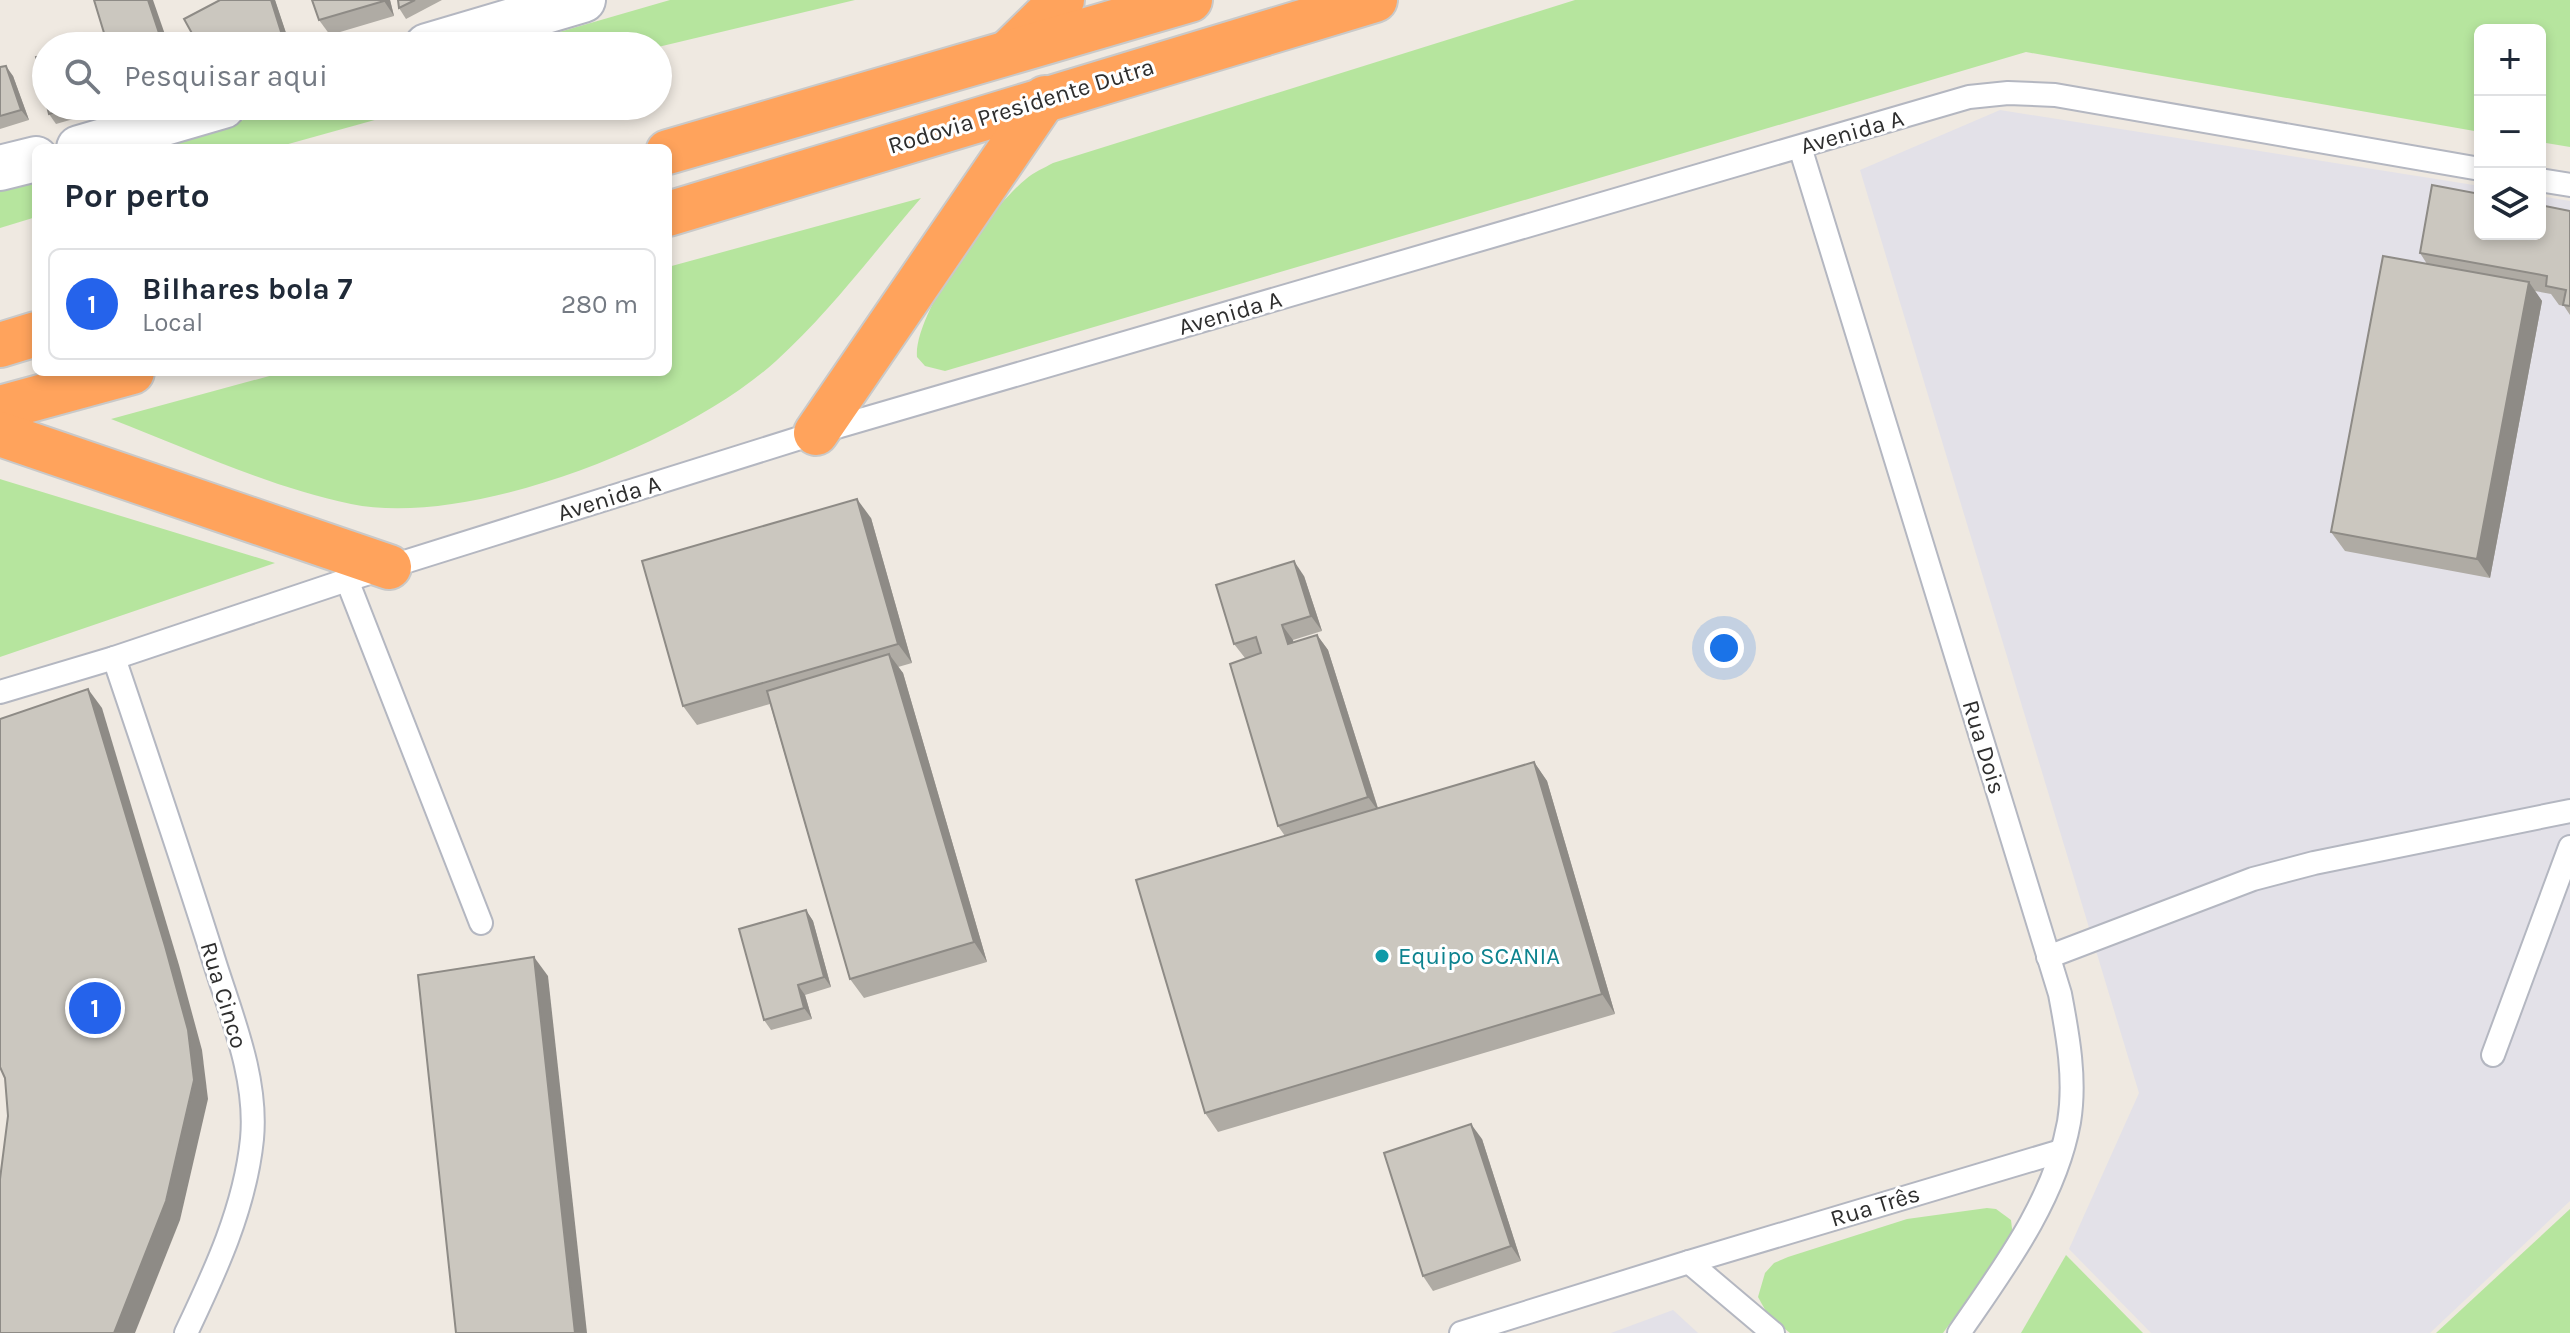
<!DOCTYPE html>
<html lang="pt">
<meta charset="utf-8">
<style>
body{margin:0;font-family:Karla,sans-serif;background:#f2f2f3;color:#1f2937}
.controls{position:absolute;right:24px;top:24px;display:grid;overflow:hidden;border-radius:12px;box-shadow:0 4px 12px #0003}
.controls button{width:72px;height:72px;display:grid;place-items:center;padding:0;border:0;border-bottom:2px solid #e0e1e3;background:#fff;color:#1f2937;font:40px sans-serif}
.you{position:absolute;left:1724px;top:648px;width:28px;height:28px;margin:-20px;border:6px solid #fff;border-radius:50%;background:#1a73e8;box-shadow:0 0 0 12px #1a73e833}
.badge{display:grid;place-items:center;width:52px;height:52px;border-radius:50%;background:#2563eb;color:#fff;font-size:26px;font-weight:700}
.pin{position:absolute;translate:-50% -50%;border:4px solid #fff;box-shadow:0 2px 8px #0006}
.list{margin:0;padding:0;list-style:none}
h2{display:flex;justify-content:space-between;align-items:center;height:104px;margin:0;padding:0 32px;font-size:34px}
h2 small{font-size:26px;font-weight:400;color:#747a83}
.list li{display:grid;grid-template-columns:52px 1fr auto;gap:24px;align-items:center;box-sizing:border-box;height:112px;margin:0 16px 16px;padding:0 16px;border:2px solid #e0e1e3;border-radius:12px}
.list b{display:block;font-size:30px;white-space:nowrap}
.list p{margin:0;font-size:26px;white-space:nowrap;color:#747a83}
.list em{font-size:26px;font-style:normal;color:#747a83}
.icon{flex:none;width:44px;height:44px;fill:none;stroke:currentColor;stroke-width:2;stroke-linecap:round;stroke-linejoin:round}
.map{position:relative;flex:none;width:2570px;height:1333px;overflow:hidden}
.search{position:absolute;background:#fff;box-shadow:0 4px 12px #0003;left:32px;top:32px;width:640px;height:88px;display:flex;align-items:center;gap:20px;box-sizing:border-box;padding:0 28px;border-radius:44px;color:#747a83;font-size:30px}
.panel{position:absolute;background:#fff;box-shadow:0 4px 12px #0003;left:32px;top:144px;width:640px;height:232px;border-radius:12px}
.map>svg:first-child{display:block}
.industrial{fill:#e3e1e8}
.green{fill:#b6e59e}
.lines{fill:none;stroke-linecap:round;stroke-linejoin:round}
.lane-casing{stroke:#b4b7c1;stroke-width:26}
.street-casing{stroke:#b4b7c1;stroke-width:48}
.highway-casing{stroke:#c9c9c9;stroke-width:48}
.lane{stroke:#fff;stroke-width:22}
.street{stroke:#fff;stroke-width:44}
.highway{stroke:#ffa35c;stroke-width:44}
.wall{fill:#afaba4}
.shaded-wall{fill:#8e8b86}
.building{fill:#cbc7bf;stroke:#8e8b86;stroke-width:2}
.culture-dot{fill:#0f9aa8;stroke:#fff;stroke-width:3}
.labels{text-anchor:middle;stroke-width:6;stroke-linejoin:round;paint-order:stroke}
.street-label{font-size:24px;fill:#2e2e2e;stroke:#fff}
.culture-label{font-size:24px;fill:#0d838f;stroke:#fff;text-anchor:start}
</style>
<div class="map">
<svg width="2570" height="1333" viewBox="0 0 2570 1333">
<rect width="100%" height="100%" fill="#efe9e1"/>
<g class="industrial">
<path d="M2000,110L2480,186V234H2540V196L2570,201V1201L2430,1333H2151L2069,1249L2139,1093L1860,170Z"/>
<path d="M1673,1310L1698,1333H1611Z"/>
</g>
<g class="green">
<path d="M670,0H855L658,47L511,46Z"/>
<path d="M1575,0H2570V147L2540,142V30H2480V132L2026,52L945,371L925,366L917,357C913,314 992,206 1026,179C1034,172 1044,168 1053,163Z"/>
<path d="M294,106H425L274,148H143Z"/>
<path d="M36,176V217L0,228V186Z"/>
<path d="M921,198C874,252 830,312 776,361C687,442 471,529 351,504C269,487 189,449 111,419L284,372H668V267Z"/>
<path d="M0,479L3,480L275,563L0,657Z"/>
<path d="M1987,1208L1996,1209L2011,1220L2013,1237L1943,1333H1790L1768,1315L1758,1297L1765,1273L1774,1263L1788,1257L1907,1219Z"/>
<path d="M2570,1209V1333H2436Z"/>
<path d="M2066,1255L2143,1333H2021Z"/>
</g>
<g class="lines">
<defs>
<g id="lane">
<path d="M1800,147L2060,994C2068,1036 2076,1080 2069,1122C2055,1200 2003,1269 1959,1333"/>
<path d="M2540,180L2570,185"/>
<path d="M347,580L481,923"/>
<path d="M114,658C147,756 180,853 211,951C229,1011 258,1075 252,1139C245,1208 215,1272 186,1333"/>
<path d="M0,692L114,658L347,580L816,433L1969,97L2008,93L2055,95L2480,169"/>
<path d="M2048,957L2253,879L2314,863L2570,811"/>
<path d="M2493,1055L2570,847"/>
<path d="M1689,1262L2061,1151"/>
<path d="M1461,1333L1689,1262L1773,1333"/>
</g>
<g id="street">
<path d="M427,46L583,0"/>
<path d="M79,148L223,106"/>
<path d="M0,168L36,159"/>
</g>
<g id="highway">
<path d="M1012,49L1062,0"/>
<path d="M668,152L1190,0"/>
<path d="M668,214L1375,0"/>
<path d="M0,345L36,334"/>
<path d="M0,408L132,372"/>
<path d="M816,433L1045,98"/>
<path d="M0,434L389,567"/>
</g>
</defs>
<use href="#lane" class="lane-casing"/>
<use href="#street" class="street-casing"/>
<use href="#highway" class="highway-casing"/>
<use href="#lane" class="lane"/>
<use href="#street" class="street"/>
<use href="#highway" class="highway"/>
</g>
<g class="wall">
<path d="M220,0H275L290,45L199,46Z"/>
<path d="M312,0H390L394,16L330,35L319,20Z"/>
<path d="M398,0H442L406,19L399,8Z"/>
<path d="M0,67L13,76L29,120L0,129Z"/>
<path d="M47,106H107L108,109L56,124L49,114Z"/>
<path d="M2570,211V315L2564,306L2559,305L2551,294L2535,291L2542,301L2490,578L2345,551L2331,532L2427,264L2420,253Z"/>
<path d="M871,518L912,663L898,667L903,673L987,962L864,998L850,979L770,704L697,725L683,706Z"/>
<path d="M1304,576L1322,631L1293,640V643L1317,635L1328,650L1378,808L1534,762L1547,781L1615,1014L1218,1132L1205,1113L1285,836L1278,826L1245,658L1234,644Z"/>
<path d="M806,910L813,921L831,987L805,995L812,1019L771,1030L764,1020Z"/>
<path d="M1482,1139L1521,1261L1433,1291L1423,1276Z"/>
</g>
<g class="shaded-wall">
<path d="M148,0H153L169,46H163Z"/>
<path d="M271,0H275L290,45L282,35Z"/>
<path d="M384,0H390L394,16L384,1Z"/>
<path d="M6,66L13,76L29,120L21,110Z"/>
<path d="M2529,282L2542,301L2490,578L2477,559Z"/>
<path d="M857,499L871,518L912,663L898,644Z"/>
<path d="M1294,561L1304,576L1322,631L1311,616Z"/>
<path d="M1282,625L1293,640L1298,660L1288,644Z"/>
<path d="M1317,635L1328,650L1379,812L1368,797Z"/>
<path d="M889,654L903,673L987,962L974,942Z"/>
<path d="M88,689L102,708L179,965L202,1050L208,1099L180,1220L135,1333H114Z"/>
<path d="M1534,762L1547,781L1615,1014L1602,994Z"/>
<path d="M806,910L813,921L831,987L824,977Z"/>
<path d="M534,957L548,976L587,1333H575Z"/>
<path d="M798,985L805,995L812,1019L804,1008Z"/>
<path d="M1471,1124L1482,1139L1521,1261L1511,1246Z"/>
</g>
<g class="building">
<path d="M94,0H148L163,45L108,46Z"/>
<path d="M220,0H271L282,35L242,46H199L184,19Z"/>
<path d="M312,0H384V1L319,20Z"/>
<path d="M398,0H415L399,8Z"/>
<path d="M46,55V102L36,57Z"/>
<path d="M6,66L21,110L0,116V67Z"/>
<path d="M47,106H75L49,114Z"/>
<path d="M2432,185L2480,194V234H2540V205L2570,211V306L2563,305L2566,290L2546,286L2547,276L2420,253Z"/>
<path d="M2383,256L2529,282L2477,559L2331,532Z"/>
<path d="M857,499L898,644L683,706L642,561Z"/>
<path d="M1294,561L1311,616L1282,625L1288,644L1317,635L1368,797L1278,826L1230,664L1261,653L1256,637L1234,644L1216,585Z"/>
<path d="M889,654L974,942L850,979L767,691Z"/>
<path d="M88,689L165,946L188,1030L194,1080L166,1201L114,1333H0V1179L8,1116L5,1078L0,1067V719Z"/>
<path d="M1534,762L1602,994L1205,1113L1136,880Z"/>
<path d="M806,910L824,977L798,985L804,1008L764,1020L739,929Z"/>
<path d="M534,957L575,1333H456L418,975Z"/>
<path d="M1471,1124L1511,1246L1423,1276L1384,1153Z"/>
</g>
<circle class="culture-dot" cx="1382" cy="956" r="8"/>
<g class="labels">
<g class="street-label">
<text transform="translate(1021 106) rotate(-17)" y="8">Rodovia Presidente Dutra</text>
<text transform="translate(1852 132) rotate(-16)" y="8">Avenida A</text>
<text transform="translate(1230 313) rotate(-16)" y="8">Avenida A</text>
<text transform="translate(609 498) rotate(-17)" y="8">Avenida A</text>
<text transform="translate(1984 747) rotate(73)" y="8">Rua Dois</text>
<text transform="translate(224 995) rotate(73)" y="8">Rua Cinco</text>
<text transform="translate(1875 1206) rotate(-17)" y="8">Rua Três</text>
</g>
<g class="culture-label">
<text x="1398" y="964">Equipo SCANIA</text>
</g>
</g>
</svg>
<div class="controls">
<button>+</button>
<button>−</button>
<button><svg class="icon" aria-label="layers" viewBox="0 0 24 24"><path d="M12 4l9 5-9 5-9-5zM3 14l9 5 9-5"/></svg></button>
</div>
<div class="you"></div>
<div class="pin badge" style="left:95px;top:1008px">1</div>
<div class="search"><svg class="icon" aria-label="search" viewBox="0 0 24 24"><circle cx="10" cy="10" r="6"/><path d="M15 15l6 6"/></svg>Pesquisar aqui</div>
<section class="panel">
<h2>Por perto<small></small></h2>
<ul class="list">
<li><span class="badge">1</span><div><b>Bilhares bola 7</b><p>Local</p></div><em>280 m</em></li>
</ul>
</section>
</div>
